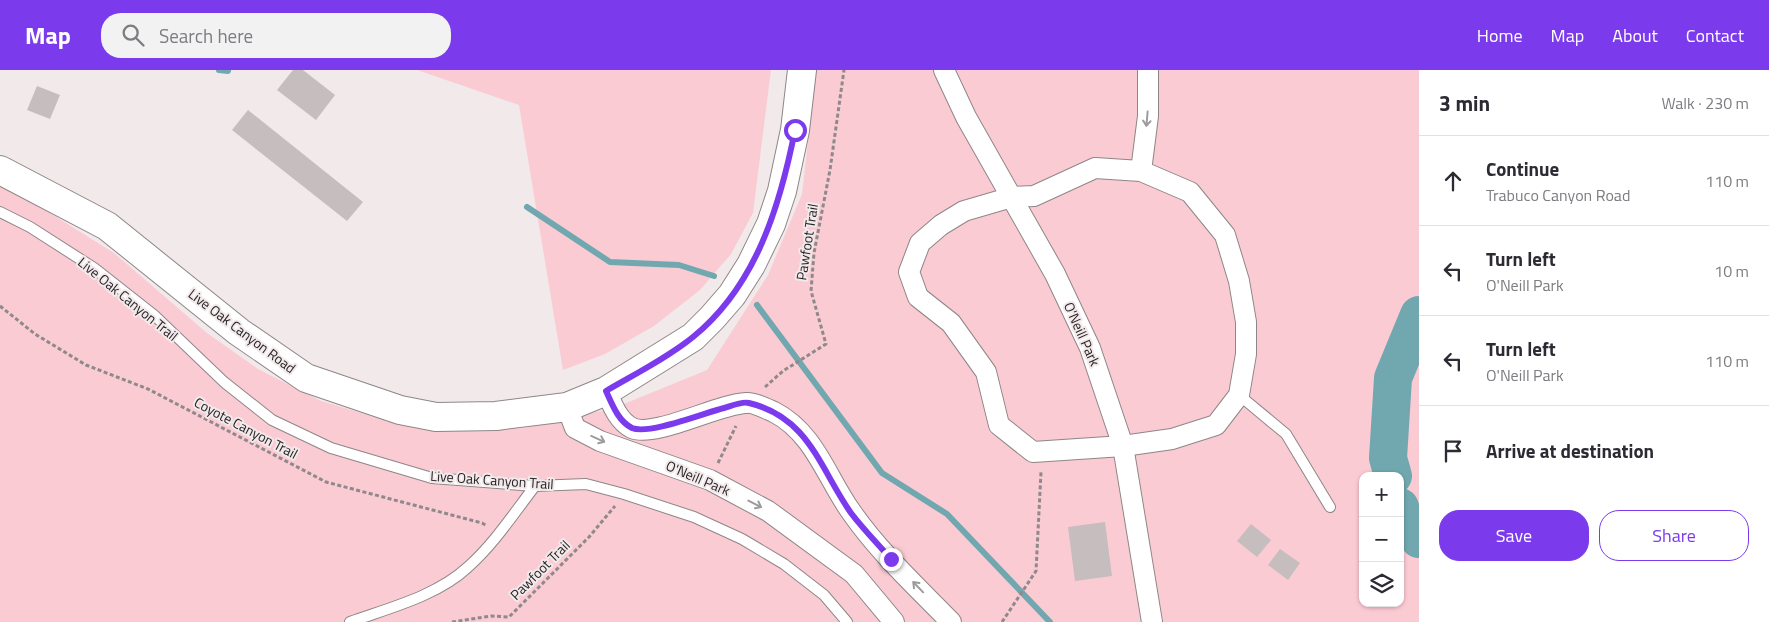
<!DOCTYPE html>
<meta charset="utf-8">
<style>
body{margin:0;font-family:"Titillium Web",sans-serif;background:#f2f2f3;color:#2b2b33}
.controls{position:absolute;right:15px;bottom:15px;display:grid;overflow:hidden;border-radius:10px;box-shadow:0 1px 4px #0004}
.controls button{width:45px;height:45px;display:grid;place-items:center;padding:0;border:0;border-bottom:1px solid #e1e1e2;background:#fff;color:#2b2b33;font:25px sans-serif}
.stop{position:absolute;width:15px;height:15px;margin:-11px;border:4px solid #7c3aed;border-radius:50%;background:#fff}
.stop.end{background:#7c3aed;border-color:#fff;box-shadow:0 1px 5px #0008}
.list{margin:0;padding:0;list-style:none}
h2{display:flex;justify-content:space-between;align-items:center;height:65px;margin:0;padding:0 20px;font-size:21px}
h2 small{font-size:16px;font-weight:400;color:#7c7c81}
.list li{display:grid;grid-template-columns:32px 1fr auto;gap:15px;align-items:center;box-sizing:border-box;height:90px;padding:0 20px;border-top:1px solid #e1e1e2}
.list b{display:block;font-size:19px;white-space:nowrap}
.list p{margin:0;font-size:16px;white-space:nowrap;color:#7c7c81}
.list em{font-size:16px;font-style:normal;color:#7c7c81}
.actions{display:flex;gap:10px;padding:15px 20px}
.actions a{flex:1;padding:11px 0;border:1px solid #7c3aed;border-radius:20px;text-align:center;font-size:18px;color:#7c3aed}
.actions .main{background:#7c3aed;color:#fff}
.icon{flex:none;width:28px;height:28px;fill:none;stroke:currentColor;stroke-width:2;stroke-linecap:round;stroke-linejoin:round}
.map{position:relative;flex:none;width:1419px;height:552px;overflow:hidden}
header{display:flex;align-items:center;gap:30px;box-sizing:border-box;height:70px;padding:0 25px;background:#7c3aed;color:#fff}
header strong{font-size:24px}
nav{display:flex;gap:28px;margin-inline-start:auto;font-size:18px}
.search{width:350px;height:45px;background:#f2f2f3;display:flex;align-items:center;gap:12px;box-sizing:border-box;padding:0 18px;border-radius:20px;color:#7c7c81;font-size:19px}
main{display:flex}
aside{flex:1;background:#fff}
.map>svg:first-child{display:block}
.green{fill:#fbcbd4;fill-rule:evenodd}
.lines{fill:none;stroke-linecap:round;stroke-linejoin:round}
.stream{stroke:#71a8af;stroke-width:6}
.river{stroke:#71a8af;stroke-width:38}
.building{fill:#c6bdbe}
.service-casing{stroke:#8e8687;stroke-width:12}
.minor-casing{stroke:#8e8687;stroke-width:22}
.secondary-casing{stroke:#8e8687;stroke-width:30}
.path{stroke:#8f898b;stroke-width:3;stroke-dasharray:4 2.5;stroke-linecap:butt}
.service{stroke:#fff;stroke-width:10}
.minor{stroke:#fff;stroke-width:20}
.secondary{stroke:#fff;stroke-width:28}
.oneway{stroke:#9d9c9c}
.route{stroke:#7c3aed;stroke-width:6}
.labels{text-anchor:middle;stroke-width:4;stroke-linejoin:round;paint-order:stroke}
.street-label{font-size:14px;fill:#262324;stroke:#f2e9eb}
</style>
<header>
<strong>Map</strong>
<div class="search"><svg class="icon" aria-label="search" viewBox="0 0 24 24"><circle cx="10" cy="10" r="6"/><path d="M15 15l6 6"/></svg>Search here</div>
<nav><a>Home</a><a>Map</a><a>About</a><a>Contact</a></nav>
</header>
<main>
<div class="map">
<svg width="1419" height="552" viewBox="0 0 1419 552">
<rect width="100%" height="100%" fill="#f2e9eb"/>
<g class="green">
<path d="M417,0H771L753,143L731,184L700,220L654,256L605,284L563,300L519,35Z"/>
<path d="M816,0H1419V552H0V112L114,183L207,263L258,299L321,331L392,352L449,361L524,358L614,338L707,300L768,205L802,124ZM1363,406H1400V533H1363Z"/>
</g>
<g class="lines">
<g class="stream">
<path d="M219,0L228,1"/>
<path d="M527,137L610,192L679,195L714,206"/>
<path d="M757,235L882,403L947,444L1050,552"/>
</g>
<g class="river">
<path d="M1393,406L1388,388L1393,308L1419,245"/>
<path d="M1400,437L1402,444L1419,469"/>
</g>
</g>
<g class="building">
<path d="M293,0H303L335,25L316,50L277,20Z"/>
<path d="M37,16L60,25L50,49L27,40Z"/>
<path d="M248,40L363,132L347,151L232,60Z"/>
<path d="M1105,452L1112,506L1075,511L1068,457Z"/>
<path d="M1251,454L1271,470L1257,487L1237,471Z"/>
<path d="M1280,479L1300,493L1288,510L1268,495Z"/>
</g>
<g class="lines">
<defs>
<g id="service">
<path d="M0,142L30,157L94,198L155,246L224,312L272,350L331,378L432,408L535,416L586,414L624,424L694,447L742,469L784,494L824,525L847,552"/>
<path d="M1239,325L1286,364L1330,437"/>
<path d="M350,552C389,538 437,526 468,497C494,474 514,443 535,416"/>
</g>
<g id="minor">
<path d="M944,0L966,47L1055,204L1090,278L1123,376L1152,552"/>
<path d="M1095,98L1141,101L1190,122L1225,165L1239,211L1246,252V284L1239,325L1216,355L1172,369L1123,376L1033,382L999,355L986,302L951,253L918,227L909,202L920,173L941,155L964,141L1012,127L1034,126Z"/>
<path d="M1141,101L1148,46V0"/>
<path d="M606,321C612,334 618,351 632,358C655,368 718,334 746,333C753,332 767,339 774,342C815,363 827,409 852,443C880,483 917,517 951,552"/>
<path d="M567,337L575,358L600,371L710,410L768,441L854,504L894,552"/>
</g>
<path id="secondary" d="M0,100L107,156L239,262L306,308L400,340L436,347L496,346L567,337L606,321L693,267L712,248L732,225L751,195L771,154L782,121L795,60L802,0"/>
</defs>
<use href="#service" class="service-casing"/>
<use href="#minor" class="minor-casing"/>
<use href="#secondary" class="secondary-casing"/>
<g class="path">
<path d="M0,236L35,264L86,295L148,319L326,412L482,453L487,456"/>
<path d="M765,317L783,301L826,274L811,221L814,183L830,100L844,0"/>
<path d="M718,393L736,356"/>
<path d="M452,552L491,546L509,547L589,467L615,436"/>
<path d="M1002,552L1036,501L1041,402"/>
</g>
<use href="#service" class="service"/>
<use href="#minor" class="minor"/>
<use href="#secondary" class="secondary"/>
</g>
<defs><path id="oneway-shaft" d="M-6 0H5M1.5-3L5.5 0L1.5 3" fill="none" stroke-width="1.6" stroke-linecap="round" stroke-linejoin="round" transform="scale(1.25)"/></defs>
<g class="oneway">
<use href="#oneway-shaft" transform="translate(1147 49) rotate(95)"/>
<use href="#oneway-shaft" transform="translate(598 369) rotate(24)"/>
<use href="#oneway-shaft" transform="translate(755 434) rotate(27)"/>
<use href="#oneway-shaft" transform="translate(918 517) rotate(-134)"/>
</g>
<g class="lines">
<path class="route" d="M795,60C780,136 756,216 693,267C667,288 635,304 606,321C612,334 618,351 632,358C649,365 704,343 724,338C731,336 742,331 749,333C809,347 820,399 851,443C863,459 878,474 891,489"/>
</g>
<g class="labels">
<g class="street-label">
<text transform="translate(807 172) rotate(-81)" y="5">Pawfoot Trail</text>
<text transform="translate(128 229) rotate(39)" y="5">Live Oak Canyon Trail</text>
<text transform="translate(242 261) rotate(37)" y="5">Live Oak Canyon Road</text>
<text transform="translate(1082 264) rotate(66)" y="5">O'Neill Park</text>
<text transform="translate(246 358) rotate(28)" y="5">Coyote Canyon Trail</text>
<text transform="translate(698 408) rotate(23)" y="5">O'Neill Park</text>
<text transform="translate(492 410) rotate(4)" y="5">Live Oak Canyon Trail</text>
<text transform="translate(540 500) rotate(-45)" y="5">Pawfoot Trail</text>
</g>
</g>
</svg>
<div class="controls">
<button>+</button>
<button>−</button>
<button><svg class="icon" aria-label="layers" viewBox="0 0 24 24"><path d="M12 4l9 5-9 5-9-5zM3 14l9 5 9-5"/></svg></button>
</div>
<div class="stop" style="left:795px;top:60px"></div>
<div class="stop end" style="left:891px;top:489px"></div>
</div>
<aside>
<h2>3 min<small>Walk · 230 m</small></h2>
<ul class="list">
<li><svg class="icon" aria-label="ahead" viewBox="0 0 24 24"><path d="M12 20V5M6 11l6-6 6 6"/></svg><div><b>Continue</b><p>Trabuco Canyon Road</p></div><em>110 m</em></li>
<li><svg class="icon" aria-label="left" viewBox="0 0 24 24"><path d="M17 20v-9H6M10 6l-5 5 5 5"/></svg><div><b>Turn left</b><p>O'Neill Park</p></div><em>10 m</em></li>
<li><svg class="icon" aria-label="left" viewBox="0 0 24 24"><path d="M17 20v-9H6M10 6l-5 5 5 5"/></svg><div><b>Turn left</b><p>O'Neill Park</p></div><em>110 m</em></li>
<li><svg class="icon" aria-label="arrive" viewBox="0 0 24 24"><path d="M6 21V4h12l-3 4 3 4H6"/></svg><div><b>Arrive at destination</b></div></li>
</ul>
<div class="actions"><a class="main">Save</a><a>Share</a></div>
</aside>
</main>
